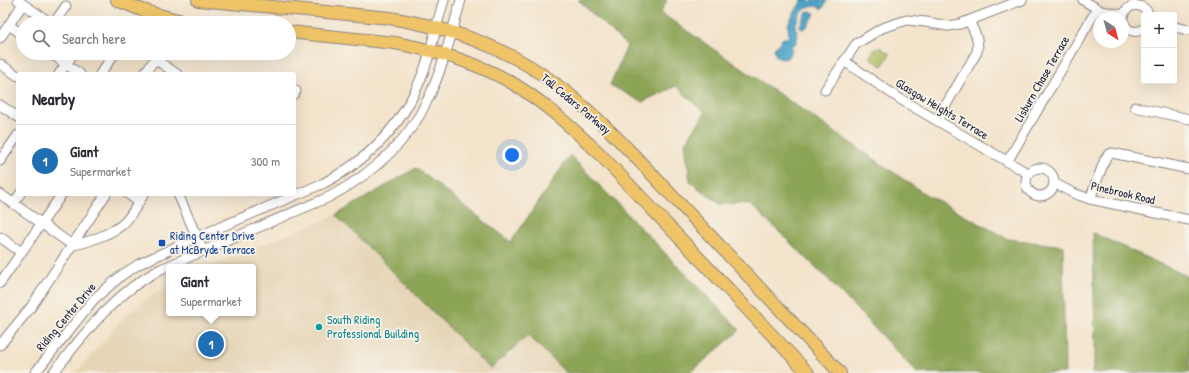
<!DOCTYPE html>
<meta charset="utf-8">
<style>
body{margin:0;font-family:"Patrick Hand",sans-serif;background:#f2f2f3;color:#2b2b33}
.controls{position:absolute;right:12px;top:12px;display:grid;overflow:hidden;border-radius:4px;box-shadow:0 4px 16px #0002}
.controls button{width:36px;height:36px;display:grid;place-items:center;padding:0;border:0;border-bottom:1px solid #e1e1e2;background:#fff;color:#2b2b33;font:20px sans-serif}
.compass{position:absolute;left:1093px;top:12px;width:36px;height:36px;border-radius:50%;background:#fff;box-shadow:0 4px 16px #0002;rotate:144deg}
.you{position:absolute;left:512px;top:155px;width:14px;height:14px;margin:-10px;border:3px solid #fff;border-radius:50%;background:#1a73e8;box-shadow:0 0 0 6px #1a73e833}
.badge{display:grid;place-items:center;width:26px;height:26px;border-radius:50%;background:#1f6fb2;color:#fff;font-size:13px;font-weight:700}
.pin{position:absolute;translate:-50% -50%;border:2px solid #fff;box-shadow:0 1px 4px #0006}
.popup{position:absolute;left:166px;top:264px;width:90px;height:52px;box-sizing:border-box;display:grid;place-content:center;border-radius:4px;background:#fff;filter:drop-shadow(0 1px 3px #0005);font-size:13px;white-space:nowrap;color:#7c7c81}
.popup b{font-size:15px;color:#2b2b33}
.popup::after{content:'';position:absolute;left:50%;top:100%;margin-left:-8px;border:8px solid transparent;border-top-color:#fff}
.list{margin:0;padding:0;list-style:none}
h2{display:flex;justify-content:space-between;align-items:center;height:52px;margin:0;padding:0 16px;font-size:17px}
h2 small{font-size:13px;font-weight:400;color:#7c7c81}
.list li{display:grid;grid-template-columns:26px 1fr auto;gap:12px;align-items:center;box-sizing:border-box;height:72px;padding:0 16px;border-top:1px solid #e1e1e2}
.list b{display:block;font-size:15px;white-space:nowrap}
.list p{margin:0;font-size:13px;white-space:nowrap;color:#7c7c81}
.list em{font-size:13px;font-style:normal;color:#7c7c81}
.icon{flex:none;width:22px;height:22px;fill:none;stroke:currentColor;stroke-width:2;stroke-linecap:round;stroke-linejoin:round}
.map{position:relative;flex:none;width:1189px;height:373px;overflow:hidden}
.search{position:absolute;background:#fff;box-shadow:0 4px 16px #0002;left:16px;top:16px;width:280px;height:44px;display:flex;align-items:center;gap:10px;box-sizing:border-box;padding:0 14px;border-radius:22px;color:#7c7c81;font-size:15px}
.panel{position:absolute;background:#fff;box-shadow:0 4px 16px #0002;left:16px;top:72px;width:280px;height:124px;border-radius:4px}
.map>svg:first-child{display:block}
.built{fill:#e6d5b7}
.green{fill:#b1bd5f;stroke:#6a704d}
.forest{fill:#8ca456;stroke:#576348}
.water{fill:#4ca5c9;stroke:#376482}
.lines{fill:none;stroke-linecap:round;stroke-linejoin:round}
.minor-casing{stroke:#8a8282;stroke-width:11}
.major-casing{stroke:#8a8282;stroke-width:14}
.minor{stroke:#fff;stroke-width:9}
.major{stroke:#efc469;stroke-width:12}
.transit-dot{fill:#1a4fb4;stroke:#f7f3e8;stroke-width:1.5}
.culture-dot{fill:#0f9aa8;stroke:#f7f3e8;stroke-width:1.5}
.labels{text-anchor:middle;stroke-width:3.5;stroke-linejoin:round;paint-order:stroke}
.street-label{font-size:12px;fill:#22223b;stroke:#f7f3e8}
.transit-label{font-size:12px;fill:#164399;stroke:#f7f3e8;text-anchor:start}
.culture-label{font-size:12px;fill:#0d838f;stroke:#f7f3e8;text-anchor:start}
</style>
<div class="map">
<svg width="1189" height="373" viewBox="0 0 1189 373">
<rect width="100%" height="100%" fill="#f7f3e8"/>
<filter id="ink" filterUnits="userSpaceOnUse"><feTurbulence type="fractalNoise" baseFrequency=".025" numOctaves="2"/><feDisplacementMap in="SourceGraphic" scale="8" xChannelSelector="R" yChannelSelector="G"/><feConvolveMatrix kernelMatrix="1 2 1 2 8 2 1 2 1" color-interpolation-filters="sRGB"/></filter>
<filter id="wash" filterUnits="userSpaceOnUse"><feTurbulence type="fractalNoise" baseFrequency=".012" numOctaves="4" result="noise"/><feDisplacementMap in="SourceGraphic" scale="16" xChannelSelector="R" yChannelSelector="G"/><feGaussianBlur stdDeviation="0.9" result="paint"/><feColorMatrix in="noise" values="0 0 0 0 0 0 0 0 0 0 0 0 0 0 0 0 0 1.4 0 .05"/><feComposite in="paint" operator="in"/></filter>
<g filter="url(#wash)">
<rect width="100%" height="100%" fill="#f3e3ca"/>
<path class="built" d="M336,215L490,369L528,335L566,373H76L124,317L150,296L169,285V313H253V267H208Z"/>
<path class="green" d="M880,47L890,54L882,66L869,57L874,50Z"/>
<g class="forest">
<path d="M578,0H667L661,13L925,194L1008,239L1063,246L1065,373H917L826,277L751,205L720,204L690,182L685,143L705,113L676,86L642,102L610,85L627,46Z"/>
<path d="M570,155L740,330L690,373H566L528,335L490,369L336,215L416,168L511,242Z"/>
<path d="M1093,233L1189,277V373H1092L1095,354Z"/>
</g>
<g class="water">
<path d="M802,0H809L810,2L814,0H827L823,8H819L817,6C803,6 798,15 795,27C798,34 799,37 795,44L791,45L792,50L787,58L782,59L776,56L774,49L783,38H789L788,24Z"/>
<path d="M811,11L815,14L806,28L803,29L801,28L800,25L807,12Z"/>
</g>
</g>
<g filter="url(#ink)">
<g class="lines">
<defs>
<g id="minor">
<path d="M1083,0L1101,11L1123,15"/>
<path d="M23,4L51,23"/>
<path d="M1123,18C1125,3 1143,1 1149,15"/>
<path d="M1123,21C1126,31 1135,34 1144,29"/>
<path d="M54,23L66,6"/>
<path d="M9,25L23,35"/>
<path d="M1174,27L1189,30"/>
<path d="M0,38L23,4L18,0"/>
<path d="M50,53L80,74"/>
<path d="M844,61L900,99L1029,174"/>
<path d="M0,64L18,76"/>
<path d="M59,74L74,53"/>
<path d="M100,74L115,53"/>
<path d="M144,74L155,59L177,74"/>
<path d="M825,90L856,44L882,28L907,20L926,22L948,26L960,24L1022,0"/>
<path d="M294,94L296,91"/>
<path d="M0,105L18,117"/>
<path d="M1135,107L1189,119"/>
<path d="M937,120L977,52C980,40 974,31 969,21"/>
<path d="M0,161L18,135"/>
<path d="M1007,162L1097,9"/>
<circle cx="1040" cy="182" r="14"/>
<path d="M1054,183L1073,193L1090,199L1189,220"/>
<path d="M0,194L72,245C85,244 115,232 124,223C132,215 138,203 144,194"/>
<path d="M128,194L139,202"/>
<path d="M178,194L203,251"/>
<path d="M1090,199L1105,159L1108,155L1112,153L1189,169"/>
<path d="M14,203L20,194"/>
<path d="M0,237L21,252"/>
<path d="M0,283L62,194"/>
<path d="M0,345L31,307L106,194"/>
<path d="M35,373L94,299L122,275L139,264L197,237L324,183C370,159 405,122 423,73C432,50 436,24 444,0"/>
<path d="M53,373C86,332 113,294 161,269L329,197C370,175 407,144 427,101C443,69 451,34 461,0"/>
</g>
<g id="major">
<path d="M117,0C142,11 168,19 195,23"/>
<path d="M198,0L390,18C439,26 486,40 529,66C585,100 631,152 676,200C731,257 785,315 840,373"/>
<path d="M289,32L395,43C435,50 482,64 517,86C546,104 572,128 598,152L808,373"/>
</g>
</defs>
<use href="#minor" class="minor-casing"/>
<use href="#major" class="major-casing"/>
<use href="#minor" class="minor"/>
<use href="#major" class="major"/>
</g>
</g>
<rect class="transit-dot" x="158" y="239" width="8" height="8" rx="2"/>
<circle class="culture-dot" cx="319" cy="327" r="4"/>
<g class="labels">
<g class="street-label">
<text transform="translate(1042 79) rotate(-60)" y="4">Lisburn Chase Terrace</text>
<text transform="translate(576 104) rotate(40)" y="4">Tall Cedars Parkway</text>
<text transform="translate(942 109) rotate(31)" y="4">Glasgow Heights Terrace</text>
<text transform="translate(1123 193) rotate(13)" y="4">Pinebrook Road</text>
<text transform="translate(66 317) rotate(-50)" y="4">Riding Center Drive</text>
</g>
<g class="transit-label">
<text x="170" y="240">Riding Center Drive<tspan x="170" dy="14">at McBryde Terrace</tspan></text>
</g>
<g class="culture-label">
<text x="327" y="324">South Riding<tspan x="327" dy="14">Professional Building</tspan></text>
</g>
</g>
</svg>
<div class="controls">
<button>+</button>
<button>−</button>
</div>
<svg class="compass" viewBox="-18 -18 36 36"><path d="M0-13l5 13h-10z" fill="#e53935"/><path d="M0 13l5-13h-10z" fill="#7c7c81"/></svg>
<div class="you"></div>
<div class="pin badge" style="left:211px;top:344px">1</div>
<div class="popup"><b>Giant</b>Supermarket</div>
<div class="search"><svg class="icon" aria-label="search" viewBox="0 0 24 24"><circle cx="10" cy="10" r="6"/><path d="M15 15l6 6"/></svg>Search here</div>
<section class="panel">
<h2>Nearby<small></small></h2>
<ul class="list">
<li><span class="badge">1</span><div><b>Giant</b><p>Supermarket</p></div><em>300 m</em></li>
</ul>
</section>
</div>
